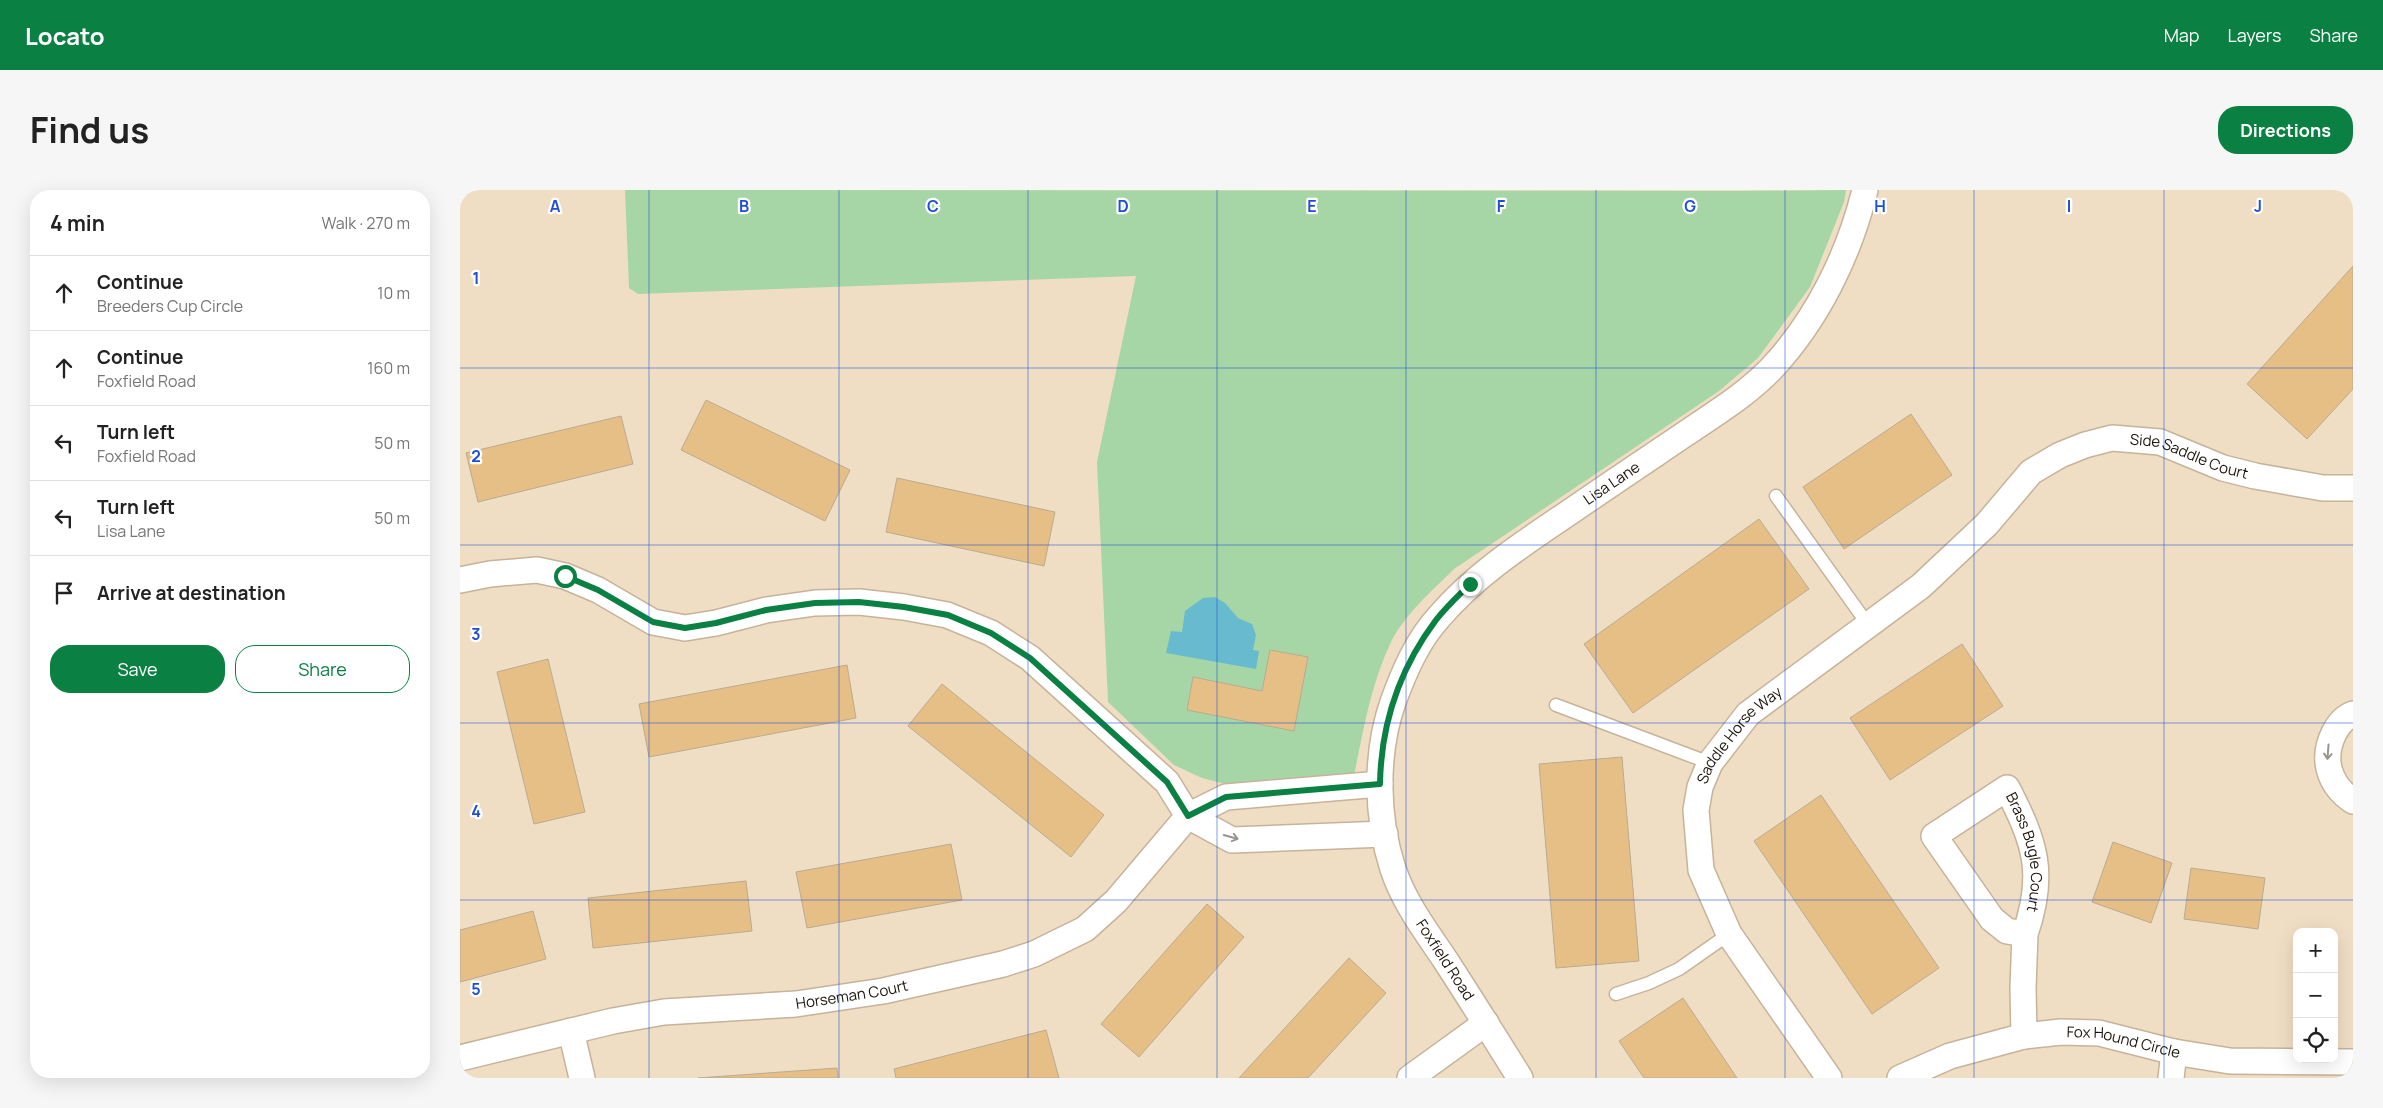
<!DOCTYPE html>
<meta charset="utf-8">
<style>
body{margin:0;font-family:Manrope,sans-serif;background:#f6f6f6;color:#222}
.controls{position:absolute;right:15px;bottom:15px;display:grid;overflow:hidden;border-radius:10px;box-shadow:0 5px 20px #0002}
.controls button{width:45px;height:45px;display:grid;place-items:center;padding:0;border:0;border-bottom:1px solid #e0e0e0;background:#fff;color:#222;font:25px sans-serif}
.stop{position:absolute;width:15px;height:15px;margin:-11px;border:4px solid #0b8043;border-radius:50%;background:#fff}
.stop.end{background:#0b8043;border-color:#fff;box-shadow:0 1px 5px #0008}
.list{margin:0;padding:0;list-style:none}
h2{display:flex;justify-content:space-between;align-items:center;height:65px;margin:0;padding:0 20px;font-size:21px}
h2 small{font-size:16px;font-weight:400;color:#767676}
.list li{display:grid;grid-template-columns:32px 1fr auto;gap:15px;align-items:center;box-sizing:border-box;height:75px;padding:0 20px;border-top:1px solid #e0e0e0}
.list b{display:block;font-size:19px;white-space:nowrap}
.list p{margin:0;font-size:16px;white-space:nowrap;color:#767676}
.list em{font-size:16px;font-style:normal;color:#767676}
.actions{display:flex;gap:10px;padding:15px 20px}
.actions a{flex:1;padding:11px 0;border:1px solid #0b8043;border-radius:20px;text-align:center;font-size:18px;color:#0b8043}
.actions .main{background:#0b8043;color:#fff}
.icon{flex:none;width:28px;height:28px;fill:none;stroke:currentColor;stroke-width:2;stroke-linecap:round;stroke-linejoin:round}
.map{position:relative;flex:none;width:1893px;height:888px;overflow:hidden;border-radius:20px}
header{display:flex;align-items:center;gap:30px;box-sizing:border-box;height:70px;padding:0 25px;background:#0b8043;color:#fff}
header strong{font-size:24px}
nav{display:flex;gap:28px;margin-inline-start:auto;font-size:18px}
.intro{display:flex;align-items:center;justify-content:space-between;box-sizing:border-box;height:120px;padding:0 30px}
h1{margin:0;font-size:35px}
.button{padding:12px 22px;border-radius:20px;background:#0b8043;color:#fff;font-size:18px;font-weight:700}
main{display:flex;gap:30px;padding:0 30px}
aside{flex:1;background:#fff;border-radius:20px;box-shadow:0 5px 20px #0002}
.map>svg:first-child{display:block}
.green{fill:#a6d6a6}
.water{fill:#68bbce}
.building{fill:#e5bf86;stroke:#bbaa92}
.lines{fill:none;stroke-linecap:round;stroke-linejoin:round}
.service-casing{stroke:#c5b39b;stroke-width:15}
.minor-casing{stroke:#c5b39b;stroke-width:28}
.service{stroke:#fff;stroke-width:12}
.minor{stroke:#fff;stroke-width:25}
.oneway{stroke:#989591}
.route{stroke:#0b8043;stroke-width:6}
.grid{fill:none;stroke:#1d4ed8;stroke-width:1;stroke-opacity:0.55}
.labels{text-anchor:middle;stroke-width:4.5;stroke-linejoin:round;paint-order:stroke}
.street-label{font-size:15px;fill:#1a140b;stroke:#fff}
.grid-label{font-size:16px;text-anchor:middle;font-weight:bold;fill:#1d4ed8;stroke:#fff;stroke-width:4.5;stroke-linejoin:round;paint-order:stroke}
</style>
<header>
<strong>Locato</strong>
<nav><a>Map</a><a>Layers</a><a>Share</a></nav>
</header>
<div class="intro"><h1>Find us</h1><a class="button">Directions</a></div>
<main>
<aside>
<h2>4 min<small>Walk · 270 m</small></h2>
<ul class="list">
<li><svg class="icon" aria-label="ahead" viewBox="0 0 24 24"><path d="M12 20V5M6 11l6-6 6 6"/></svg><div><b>Continue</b><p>Breeders Cup Circle</p></div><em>10 m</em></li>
<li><svg class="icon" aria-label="ahead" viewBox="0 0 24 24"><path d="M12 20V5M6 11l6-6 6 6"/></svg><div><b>Continue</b><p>Foxfield Road</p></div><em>160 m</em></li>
<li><svg class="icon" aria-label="left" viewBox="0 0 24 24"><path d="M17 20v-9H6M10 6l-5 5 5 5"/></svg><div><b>Turn left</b><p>Foxfield Road</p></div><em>50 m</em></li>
<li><svg class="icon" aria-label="left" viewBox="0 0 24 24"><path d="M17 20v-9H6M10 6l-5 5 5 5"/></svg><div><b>Turn left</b><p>Lisa Lane</p></div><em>50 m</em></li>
<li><svg class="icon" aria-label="arrive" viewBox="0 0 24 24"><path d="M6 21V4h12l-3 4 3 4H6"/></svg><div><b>Arrive at destination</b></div></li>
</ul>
<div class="actions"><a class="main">Save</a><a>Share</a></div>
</aside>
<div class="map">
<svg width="1893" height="888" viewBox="0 0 1893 888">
<rect width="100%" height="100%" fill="#f0dec4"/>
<path class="green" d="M165,0L1278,1L1386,0L1384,12L1350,97L1298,168L1259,201L994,379C972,401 945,424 931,452C911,494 903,541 894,586L769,595L742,588L714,575L648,512L637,272L676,86L178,104L169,98Z"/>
<path class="water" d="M755,407L765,413L778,428L792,434L796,445L793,460L799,461L796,479L706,463L711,441L722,442L725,421L743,408Z"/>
<g class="building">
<path d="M1893,76V199L1847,249L1787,194Z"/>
<path d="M246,210L390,280L365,331L221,260Z"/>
<path d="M1451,224L1492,285L1384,359L1343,297Z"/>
<path d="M161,226L173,274L18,312L6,263Z"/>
<path d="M437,288L595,322L584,376L426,342Z"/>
<path d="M1299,329L1349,399L1173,523L1124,454Z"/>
<path d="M1502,454L1543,516L1430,590L1390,528Z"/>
<path d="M810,460L848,467L834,541L727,520L733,487L802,501Z"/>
<path d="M88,469L125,622L74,634L37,482Z"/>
<path d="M387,475L396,528L189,567L179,514Z"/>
<path d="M482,494L644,625L611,667L448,536Z"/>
<path d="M1162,567L1179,771L1096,778L1079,574Z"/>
<path d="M1361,605L1479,778L1412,824L1294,651Z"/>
<path d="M1653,652L1712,673L1691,733L1632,712Z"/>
<path d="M491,654L502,710L347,738L336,682Z"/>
<path d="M1731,678L1805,688L1798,739L1724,729Z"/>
<path d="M286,691L292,741L133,758L128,708Z"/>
<path d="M747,714L784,747L679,867L641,834Z"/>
<path d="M73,721L86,769L0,792V740Z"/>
<path d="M889,768L926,803L848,888H779Z"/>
<path d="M1223,808L1277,888H1184L1159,851Z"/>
<path d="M586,840L599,888H436L434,879Z"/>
<path d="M377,878L378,888H238Z"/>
</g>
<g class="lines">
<defs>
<g id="service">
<path d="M1316,306L1409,436"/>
<path d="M1096,515L1250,573"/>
<path d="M1156,804L1189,793L1219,779L1269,744"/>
</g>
<g id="minor">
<path d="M0,390L30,384L77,380L105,386L138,400L193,432L225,438L256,433L306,420L355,413L399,412L444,417L487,425L531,443L570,468L707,592L728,626L772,650L925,644"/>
<path d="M1893,524C1885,527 1878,535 1874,543C1861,569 1869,595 1893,611"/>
<path d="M111,841L122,888"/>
<path id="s1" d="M1564,846L1563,798L1565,744L1547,741L1532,729L1474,646L1547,598C1575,652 1586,684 1565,744"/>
<path id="s2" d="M0,868L153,831L204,822L336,814L423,801L543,774L574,764L625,739L656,711L728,626L766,607L920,594"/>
<path d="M950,888L1026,833"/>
<path id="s3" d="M1060,888C1035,848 1010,808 984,768C965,740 944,712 933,679C916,627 915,564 933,512C944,482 957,451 979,427C1015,385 1061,355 1107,324C1146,297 1185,271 1225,244C1254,224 1286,205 1311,179C1357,130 1389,65 1405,0"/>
<path id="s4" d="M1369,888L1269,744L1241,680L1236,620L1240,597L1250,573L1288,524L1461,396L1527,334L1571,282L1600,265L1625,255L1652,248L1700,252L1763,278L1795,286L1863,298H1893"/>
<path id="s5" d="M1440,888L1490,866L1564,846L1601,842L1639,843L1714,862L1770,871L1893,872"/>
<path d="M1711,888L1714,862"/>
</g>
</defs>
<use href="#service" class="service-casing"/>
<use href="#minor" class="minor-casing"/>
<use href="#service" class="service"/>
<use href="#minor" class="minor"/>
</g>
<defs><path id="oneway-shaft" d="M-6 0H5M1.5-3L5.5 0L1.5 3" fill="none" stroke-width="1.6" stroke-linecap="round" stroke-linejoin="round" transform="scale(1.25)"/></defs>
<g class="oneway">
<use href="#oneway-shaft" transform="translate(1868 562) rotate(94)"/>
<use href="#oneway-shaft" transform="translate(771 647) rotate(16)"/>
</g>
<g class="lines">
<path class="route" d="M105,386L138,400L193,432L225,438L256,433L306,420L355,413L399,412L444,417L488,425L531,443L570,468L707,592L728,626L766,607L920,594C921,534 940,478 976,430C986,417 999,405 1010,394"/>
</g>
<path class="grid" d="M189,0V888M379,0V888M568,0V888M757,0V888M946,0V888M1136,0V888M1325,0V888M1514,0V888M1704,0V888M0,178H1893M0,355H1893M0,533H1893M0,710H1893"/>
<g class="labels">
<g class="street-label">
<text dy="5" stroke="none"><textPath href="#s4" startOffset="959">Side Saddle Court</textPath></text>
<text dy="5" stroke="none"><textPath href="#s3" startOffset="731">Lisa Lane</textPath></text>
<text dy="5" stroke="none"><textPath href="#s4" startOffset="395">Saddle Horse Way</textPath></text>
<text dy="5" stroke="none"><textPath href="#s1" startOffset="396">Brass Bugle Court</textPath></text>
<text transform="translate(985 770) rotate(57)" y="5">Foxfield Road</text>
<text dy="5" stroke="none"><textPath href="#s2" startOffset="398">Horseman Court</textPath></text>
<text dy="5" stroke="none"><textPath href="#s5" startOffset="232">Fox Hound Circle</textPath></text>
</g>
</g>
<g class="grid-label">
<text x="95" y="22">A</text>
<text x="284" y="22">B</text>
<text x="473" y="22">C</text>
<text x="663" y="22">D</text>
<text x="852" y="22">E</text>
<text x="1041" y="22">F</text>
<text x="1230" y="22">G</text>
<text x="1420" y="22">H</text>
<text x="1609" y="22">I</text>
<text x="1798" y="22">J</text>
<text x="16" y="94">1</text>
<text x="16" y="272">2</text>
<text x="16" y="450">3</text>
<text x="16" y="627">4</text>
<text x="16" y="805">5</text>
</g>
</svg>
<div class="controls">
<button>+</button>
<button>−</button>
<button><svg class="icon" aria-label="locate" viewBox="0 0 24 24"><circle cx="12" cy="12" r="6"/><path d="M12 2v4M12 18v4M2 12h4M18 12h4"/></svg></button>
</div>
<div class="stop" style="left:105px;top:386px"></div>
<div class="stop end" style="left:1010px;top:394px"></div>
</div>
</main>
